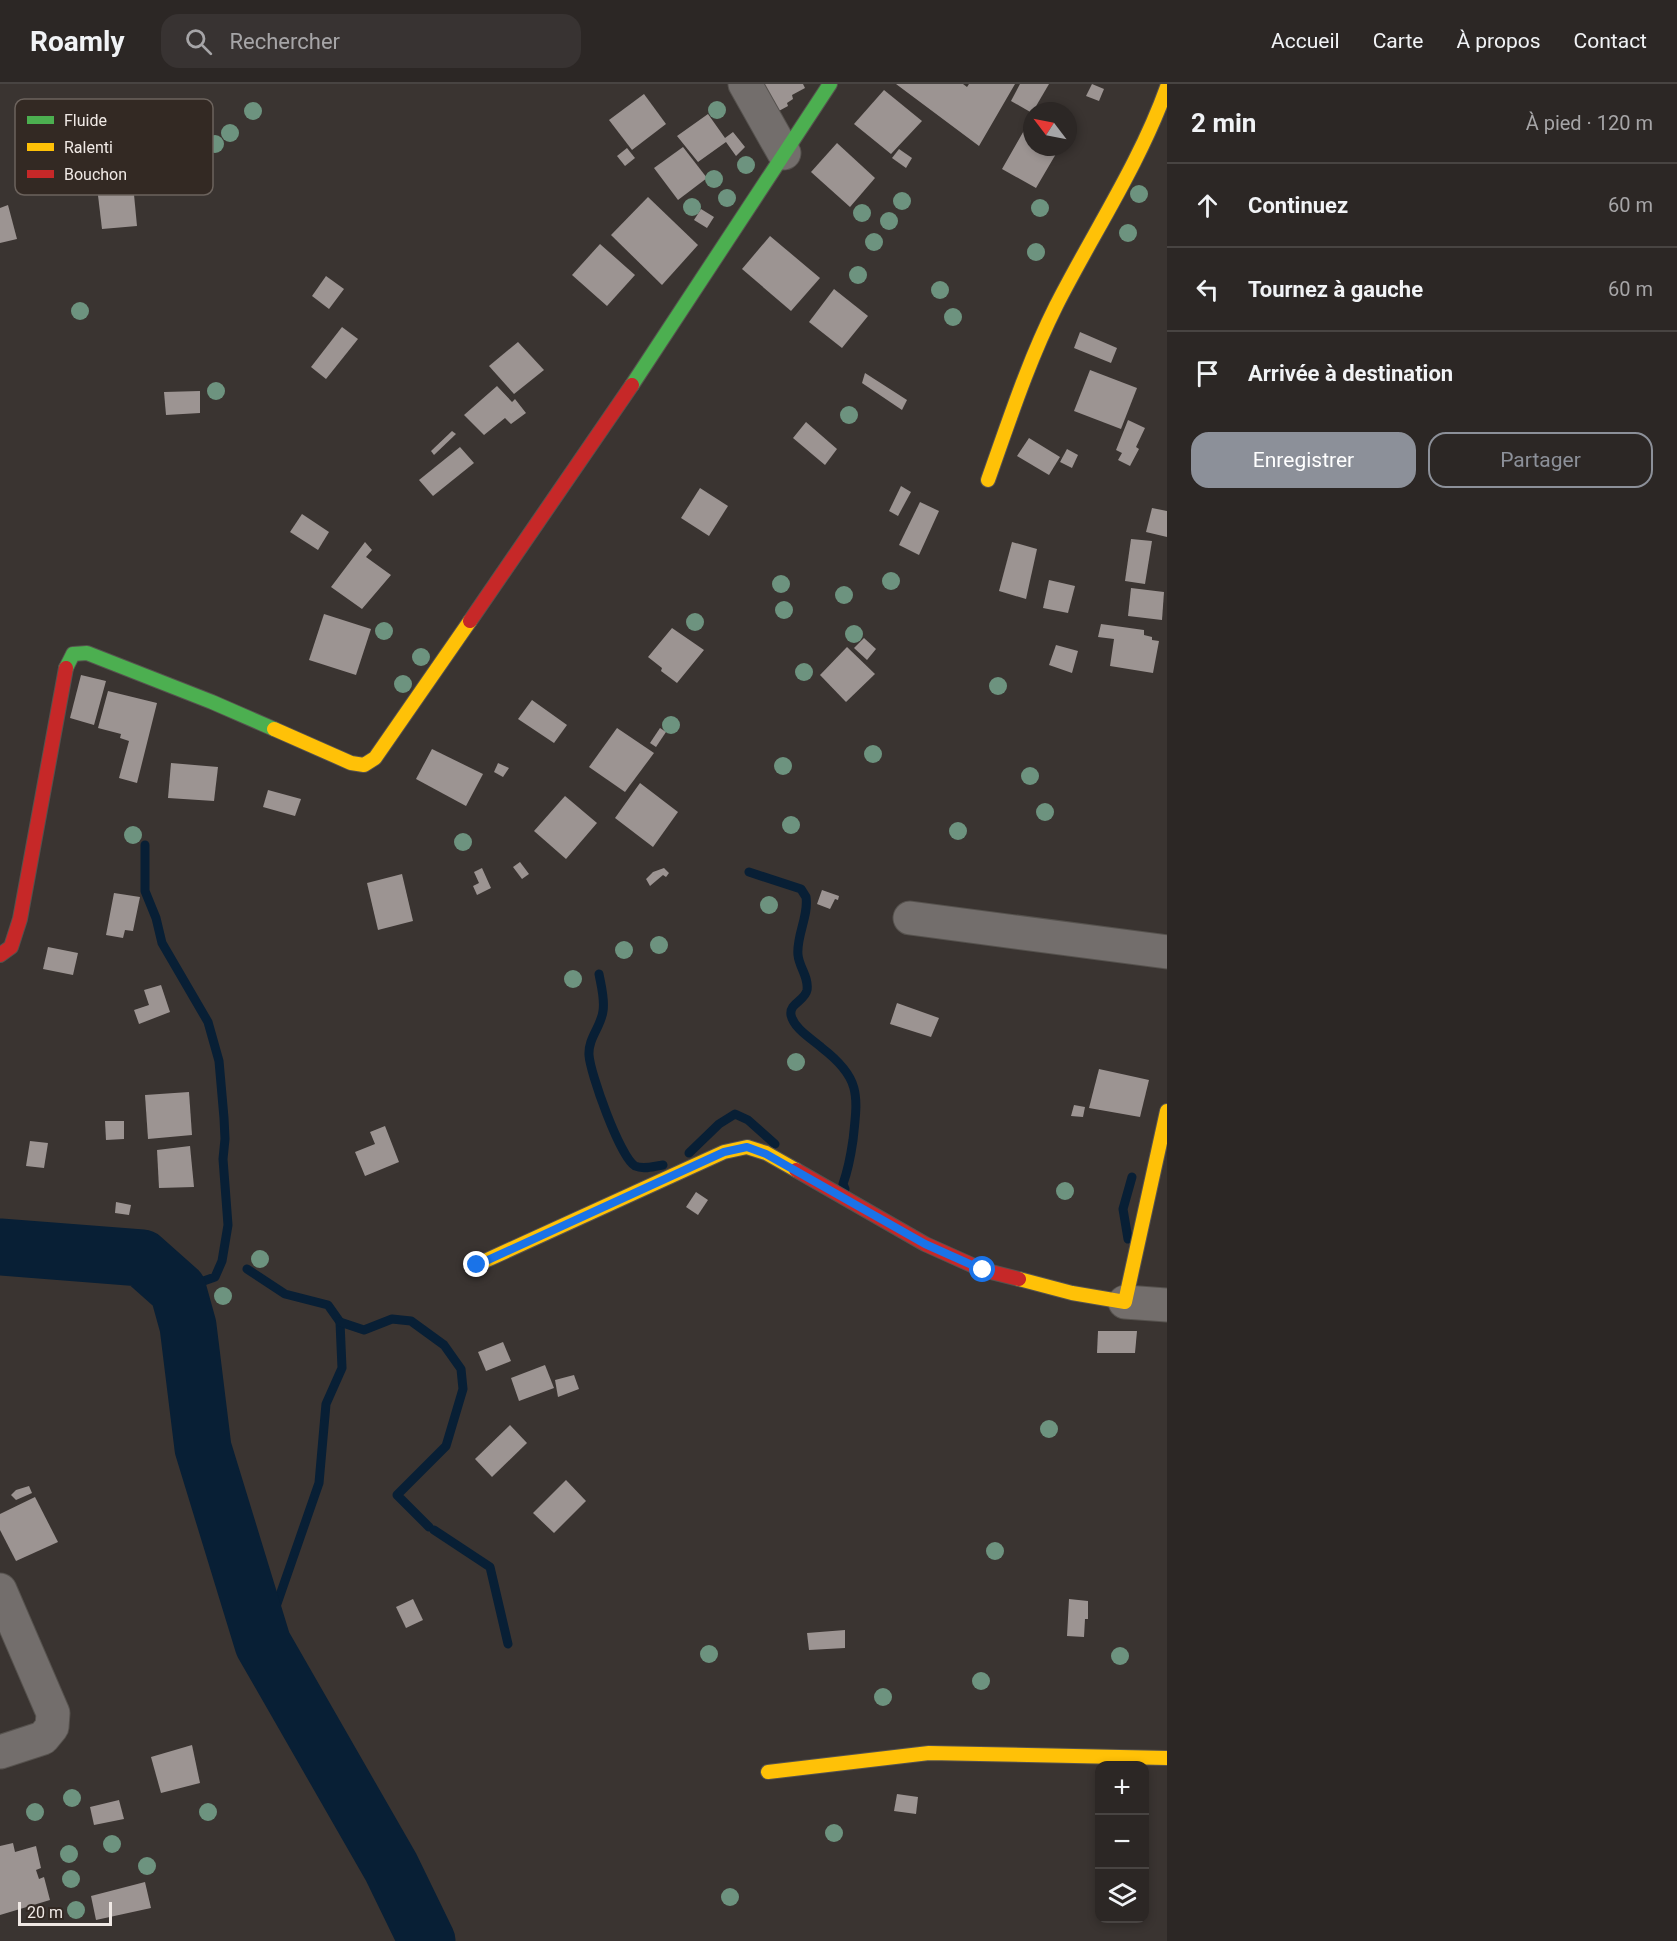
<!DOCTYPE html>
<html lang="fr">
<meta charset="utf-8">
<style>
body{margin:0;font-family:Roboto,sans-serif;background:#383332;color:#f1f3f6}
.controls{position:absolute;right:18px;bottom:18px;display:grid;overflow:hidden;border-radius:12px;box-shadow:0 3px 9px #0003}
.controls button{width:54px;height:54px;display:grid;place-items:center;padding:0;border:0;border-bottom:2px solid #484442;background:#2c2725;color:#f1f3f6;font:30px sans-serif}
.compass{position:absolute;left:1023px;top:18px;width:54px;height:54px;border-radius:50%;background:#2c2725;box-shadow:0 3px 9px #0003;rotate:302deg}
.scale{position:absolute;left:18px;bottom:15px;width:94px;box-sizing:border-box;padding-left:6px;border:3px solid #f0e9e5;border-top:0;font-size:16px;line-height:21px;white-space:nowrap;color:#f0e9e5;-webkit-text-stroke:4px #332923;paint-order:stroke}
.stop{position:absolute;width:18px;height:18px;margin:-14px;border:4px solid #1a73e8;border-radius:50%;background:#fff}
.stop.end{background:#1a73e8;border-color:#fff;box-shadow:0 2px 6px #0008}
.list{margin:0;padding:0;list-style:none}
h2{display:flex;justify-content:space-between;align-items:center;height:78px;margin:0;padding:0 24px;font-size:26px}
h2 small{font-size:20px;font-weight:400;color:#a6a5a7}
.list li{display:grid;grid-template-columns:39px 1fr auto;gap:18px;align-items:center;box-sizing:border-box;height:84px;padding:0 24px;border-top:2px solid #484442}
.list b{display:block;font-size:22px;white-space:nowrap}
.list em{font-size:20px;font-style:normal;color:#a6a5a7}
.actions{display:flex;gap:12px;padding:18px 24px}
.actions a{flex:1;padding:14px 0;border:2px solid #8c9099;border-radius:18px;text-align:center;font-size:21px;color:#8c9099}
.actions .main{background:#8c9099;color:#fff}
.icon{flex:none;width:33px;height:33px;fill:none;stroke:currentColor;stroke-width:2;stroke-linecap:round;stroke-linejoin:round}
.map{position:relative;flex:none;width:1167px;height:1857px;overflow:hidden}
header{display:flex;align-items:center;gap:36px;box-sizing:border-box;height:84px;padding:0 30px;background:#2c2725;border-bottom:2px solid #484442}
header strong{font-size:28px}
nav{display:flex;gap:33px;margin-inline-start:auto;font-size:21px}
.search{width:420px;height:54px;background:#383332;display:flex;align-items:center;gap:15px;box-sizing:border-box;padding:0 21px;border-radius:18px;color:#a6a5a7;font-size:22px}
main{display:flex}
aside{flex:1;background:#2c2725}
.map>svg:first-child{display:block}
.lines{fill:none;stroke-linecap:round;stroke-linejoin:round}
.stream{stroke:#081f35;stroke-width:9}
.river{stroke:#081f35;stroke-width:57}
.building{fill:#9c9492}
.street-casing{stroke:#56524e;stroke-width:35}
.fast-casing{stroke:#56524e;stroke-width:16}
.slow-casing{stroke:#56524e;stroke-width:16}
.jam-casing{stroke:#56524e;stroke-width:16}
.street{stroke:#736e6c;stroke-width:33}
.fast{stroke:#4caf50;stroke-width:14}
.slow{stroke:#ffc107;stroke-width:14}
.jam{stroke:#c62828;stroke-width:14}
.tree{fill:#6d937f}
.route{stroke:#1a73e8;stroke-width:8}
.key{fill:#332923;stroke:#6c635d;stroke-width:1.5}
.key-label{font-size:16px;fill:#f0e9e5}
</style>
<header>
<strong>Roamly</strong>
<div class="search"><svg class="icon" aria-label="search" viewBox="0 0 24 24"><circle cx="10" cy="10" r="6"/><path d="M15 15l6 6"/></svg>Rechercher</div>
<nav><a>Accueil</a><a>Carte</a><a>À propos</a><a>Contact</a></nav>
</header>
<main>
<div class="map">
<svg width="1167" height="1857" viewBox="0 0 1167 1857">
<rect width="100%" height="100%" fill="#3a3431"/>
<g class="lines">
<g class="stream">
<path d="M145,761V807L156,834L162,859L208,938L219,977L224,1034L225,1055L223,1075L228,1141L222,1177L215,1193L178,1206"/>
<path d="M749,788L801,805L806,813C809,832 796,852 798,871C799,883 809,893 807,906C805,917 789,919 791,931C794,945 812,955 822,964C861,994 858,1011 853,1056C851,1070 848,1086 843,1100L845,1105"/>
<path d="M599,890C601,901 605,915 603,927C601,943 588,954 589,971C590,989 620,1073 635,1082C644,1086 654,1082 663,1081"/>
<path d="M689,1069L719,1040L735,1030L748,1036L775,1060"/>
<path d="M1128,1155L1123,1125L1132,1093"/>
<path d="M247,1185L285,1210L328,1221L340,1238L342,1284L326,1320L319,1399L263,1560"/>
<path d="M340,1238L364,1246L392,1235L411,1237L444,1261L461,1285L463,1305L446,1362L397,1411L429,1443"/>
<path d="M434,1446L490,1483L508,1560"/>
</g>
<path class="river" d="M0,1163L142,1174L178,1206L188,1242L203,1364L263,1560L391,1783L427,1857"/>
</g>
<g class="building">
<path d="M762,0H803L805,4L792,11L793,15L787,19L788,22L777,28Z"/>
<path d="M896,0H963L967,3L969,0H1015L979,62Z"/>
<path d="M1020,0H1049L1032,29L1011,17Z"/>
<path d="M1092,0L1104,5L1099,17L1086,12Z"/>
<path d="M884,6L922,37L891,70L854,40Z"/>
<path d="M644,10L666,40L632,66L609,36Z"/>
<path d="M708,30L725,54L733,48L745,63L736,72L726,58L698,78L677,52Z"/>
<path d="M1026,43L1032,46V63H1060L1036,104L1002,85Z"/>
<path d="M837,59L875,94L850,123L811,88Z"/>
<path d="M683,63L707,94L678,116L654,84Z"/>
<path d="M627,64L635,74L625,82L617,72Z"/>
<path d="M899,65L912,74L906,84L892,74Z"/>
<path d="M133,100L137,142L102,145L97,103Z"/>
<path d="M648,113L698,161L662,201L611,151Z"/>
<path d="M8,121L17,155L0,159V124Z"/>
<path d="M701,125L714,133L707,144L694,136Z"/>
<path d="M770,152L820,194L791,227L742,185Z"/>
<path d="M600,160L635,191L607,222L572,191Z"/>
<path d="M326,192L344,205L329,225L312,212Z"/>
<path d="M834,205L868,232L842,264L809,238Z"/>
<path d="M342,243L358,255L326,295L311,283Z"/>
<path d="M1080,248L1117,264L1111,279L1074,264Z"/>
<path d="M518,258L544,286L514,310L489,282Z"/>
<path d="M1090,286L1137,304L1121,345L1074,327Z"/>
<path d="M865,289L907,316L902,326L862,299Z"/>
<path d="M497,302L512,318L515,315L526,329L511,340L505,334L484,351L464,331Z"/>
<path d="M200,307V329L166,331L164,308Z"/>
<path d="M1128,336L1145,344L1136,363L1139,365L1130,382L1118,376L1122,369L1116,366Z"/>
<path d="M806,338L837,365L825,381L793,354Z"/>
<path d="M452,347L456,350L434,371L431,367Z"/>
<path d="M1029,354L1060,373L1049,391L1017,372Z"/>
<path d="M460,363L474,379L433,412L419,396Z"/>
<path d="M1067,365L1078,371L1072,384L1060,378Z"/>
<path d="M901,402L911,408L898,432L889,427Z"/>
<path d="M700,404L728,422L709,452L681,434Z"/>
<path d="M920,418L939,427L919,471L899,461Z"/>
<path d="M1152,424L1167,427V453L1146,448Z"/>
<path d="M302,430L329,448L318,466L290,448Z"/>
<path d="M1131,455L1152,457L1145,500L1125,497Z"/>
<path d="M365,458L372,466L366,473L391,491L362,525L331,503Z"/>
<path d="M1012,458L1037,465L1026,515L999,507Z"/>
<path d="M1049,496L1075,502L1068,529L1043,524Z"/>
<path d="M1131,504L1164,508L1162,536L1128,532Z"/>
<path d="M324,530L371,545L356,591L309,576Z"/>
<path d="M1101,540L1144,546V551L1152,553V556L1159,557L1153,589L1110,582L1114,555L1098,553Z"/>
<path d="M672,544L704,566L677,599L661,587L662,584L648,573Z"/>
<path d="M864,554L876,565L867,576L854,564Z"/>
<path d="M1056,561L1078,567L1072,589L1049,581Z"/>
<path d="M847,563L875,590L846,618L820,591Z"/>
<path d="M81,591L106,597L94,641L70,634Z"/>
<path d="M108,607L157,619L137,699L119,694L129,657L120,654L121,650L98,644Z"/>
<path d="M532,616L567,641L554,659L518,635Z"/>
<path d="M617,644L654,669L625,708L589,683Z"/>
<path d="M660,644L666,648L656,663L650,659Z"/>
<path d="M432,665L483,690L466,722L416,695Z"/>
<path d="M171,679L218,683L214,717L168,714Z"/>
<path d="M498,679L509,684L503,693L494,688Z"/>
<path d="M640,699L678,728L653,763L615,734Z"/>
<path d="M268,706L301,715L295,732L263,723Z"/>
<path d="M565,712L597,739L566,775L534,747Z"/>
<path d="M520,778L529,790L522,795L513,783Z"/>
<path d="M482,784L491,804L477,811L473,802L479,799L474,788Z"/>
<path d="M664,784L669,789L666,793L663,791L650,802L646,795L653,788Z"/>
<path d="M402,790L413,837L378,846L367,799Z"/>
<path d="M822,806L839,812L838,816L835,815L830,825L817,820Z"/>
<path d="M114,809L140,813L133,847L125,846L123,854L106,851Z"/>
<path d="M48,863L78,869L73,891L43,885Z"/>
<path d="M161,901L170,928L139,940L134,926L149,921L144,906Z"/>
<path d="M897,919L939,934L931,953L890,940Z"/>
<path d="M1099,985L1149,996L1140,1033L1089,1024Z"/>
<path d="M189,1008L192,1051L148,1055L145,1011Z"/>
<path d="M1074,1021L1085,1023L1083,1033L1071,1032Z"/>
<path d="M105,1037H124V1055L106,1056Z"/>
<path d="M385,1042L399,1078L365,1092L355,1068L375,1060L370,1048Z"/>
<path d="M30,1057L48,1059L44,1084L26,1082Z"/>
<path d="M190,1062L194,1103L159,1104L157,1066Z"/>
<path d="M696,1108L708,1116L698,1131L686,1123Z"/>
<path d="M116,1118L131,1121L129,1131L115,1129Z"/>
<path d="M1098,1247H1137L1135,1269H1097Z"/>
<path d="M503,1258L511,1277L486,1287L478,1268Z"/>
<path d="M545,1281L554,1304L519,1317L511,1294Z"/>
<path d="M574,1291L579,1305L558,1313L555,1296Z"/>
<path d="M510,1341L527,1359L492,1393L475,1375Z"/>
<path d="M566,1396L586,1417L554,1449L533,1429Z"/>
<path d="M29,1402L32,1409L16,1416L11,1411L16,1406Z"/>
<path d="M35,1413L58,1458L16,1477L0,1446V1430Z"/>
<path d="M413,1515L423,1536L406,1544L396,1523Z"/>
<path d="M1069,1515L1088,1517V1535H1085L1084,1553L1067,1552Z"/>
<path d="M845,1546V1564L809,1566L807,1549Z"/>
<path d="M192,1661L200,1699L161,1709L151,1673Z"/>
<path d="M897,1710L918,1713L916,1730L894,1727Z"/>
<path d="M119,1716L124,1735L94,1741L90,1723Z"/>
<path d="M13,1759L15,1768L36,1762L41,1784L36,1786L39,1795L44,1793L50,1816L0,1831V1762Z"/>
<path d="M145,1798L151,1824L96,1836L91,1812Z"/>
</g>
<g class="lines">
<defs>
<g id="street">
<path d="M745,0L784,69"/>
<path d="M910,834L1167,868"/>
<path d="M1125,1218L1167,1221"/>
<path d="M0,1506L53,1629L52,1643L43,1654L0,1668"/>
</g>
<g id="fast">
<path d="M632,301L830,0"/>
<path d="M66,584L73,570L87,569L212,618L274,645"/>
</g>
<g id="slow">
<path d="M988,396C1009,337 1028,278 1056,222C1093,149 1139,81 1167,3"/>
<path d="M274,645L351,679L364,681L375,674L470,537"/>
<path d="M476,1181L724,1068L747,1063L766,1069L796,1086"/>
<path d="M1019,1195L1072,1209L1125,1218L1167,1027"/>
<path d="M768,1688L929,1669L1167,1674"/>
</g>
<g id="jam">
<path d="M470,537L632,301"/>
<path d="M0,871L11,863L20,835L66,584"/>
<path d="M796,1086L925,1160L983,1186L1019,1195"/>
</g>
</defs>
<use href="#street" class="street-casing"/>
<use href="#fast" class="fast-casing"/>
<use href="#slow" class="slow-casing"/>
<use href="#jam" class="jam-casing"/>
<use href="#street" class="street"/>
<use href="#fast" class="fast"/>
<use href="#slow" class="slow"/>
<use href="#jam" class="jam"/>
</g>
<g class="tree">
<circle cx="717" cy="26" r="9"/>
<circle cx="253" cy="27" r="9"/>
<circle cx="230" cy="49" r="9"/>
<circle cx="215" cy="60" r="9"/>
<circle cx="746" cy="81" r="9"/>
<circle cx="714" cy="95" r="9"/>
<circle cx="1139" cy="110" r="9"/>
<circle cx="727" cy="114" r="9"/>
<circle cx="902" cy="117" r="9"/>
<circle cx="692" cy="123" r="9"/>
<circle cx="1040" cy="124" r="9"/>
<circle cx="862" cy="129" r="9"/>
<circle cx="889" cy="137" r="9"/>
<circle cx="1128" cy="149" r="9"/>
<circle cx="874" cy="158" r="9"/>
<circle cx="1036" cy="168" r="9"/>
<circle cx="858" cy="191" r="9"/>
<circle cx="940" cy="206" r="9"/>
<circle cx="80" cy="227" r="9"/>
<circle cx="953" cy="233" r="9"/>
<circle cx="216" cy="307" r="9"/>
<circle cx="849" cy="331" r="9"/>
<circle cx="891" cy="497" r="9"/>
<circle cx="781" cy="500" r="9"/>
<circle cx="844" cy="511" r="9"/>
<circle cx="784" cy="526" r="9"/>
<circle cx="695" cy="538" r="9"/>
<circle cx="384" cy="547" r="9"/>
<circle cx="854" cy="550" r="9"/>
<circle cx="421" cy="573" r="9"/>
<circle cx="804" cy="588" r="9"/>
<circle cx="403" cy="600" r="9"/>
<circle cx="998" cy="602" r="9"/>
<circle cx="671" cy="641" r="9"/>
<circle cx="873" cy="670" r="9"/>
<circle cx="783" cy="682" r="9"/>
<circle cx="1030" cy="692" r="9"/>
<circle cx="1045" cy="728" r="9"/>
<circle cx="791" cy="741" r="9"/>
<circle cx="958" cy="747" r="9"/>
<circle cx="133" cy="751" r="9"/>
<circle cx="463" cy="758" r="9"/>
<circle cx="769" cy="821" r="9"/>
<circle cx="659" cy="861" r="9"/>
<circle cx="624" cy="866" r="9"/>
<circle cx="573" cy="895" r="9"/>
<circle cx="796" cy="978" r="9"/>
<circle cx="1065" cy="1107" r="9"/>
<circle cx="260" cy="1175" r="9"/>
<circle cx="223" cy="1212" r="9"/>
<circle cx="1049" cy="1345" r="9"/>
<circle cx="995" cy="1467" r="9"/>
<circle cx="709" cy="1570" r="9"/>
<circle cx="1120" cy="1572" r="9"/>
<circle cx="981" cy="1597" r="9"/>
<circle cx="883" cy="1613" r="9"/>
<circle cx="72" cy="1714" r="9"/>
<circle cx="35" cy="1728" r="9"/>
<circle cx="208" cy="1728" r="9"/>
<circle cx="834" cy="1749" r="9"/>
<circle cx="112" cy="1760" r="9"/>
<circle cx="69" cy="1770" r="9"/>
<circle cx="147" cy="1782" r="9"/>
<circle cx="71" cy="1795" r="9"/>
<circle cx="730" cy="1813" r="9"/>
<circle cx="76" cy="1826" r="9"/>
</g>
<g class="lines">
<path class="route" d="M477,1181L724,1068L747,1063L766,1070L925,1160L983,1186"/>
</g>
<rect x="15" y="15" width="198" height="96" rx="9" class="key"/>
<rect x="27" y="32" width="27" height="8" fill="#4caf50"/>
<rect x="27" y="59" width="27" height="8" fill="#ffc107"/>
<rect x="27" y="86" width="27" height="8" fill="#c62828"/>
<g class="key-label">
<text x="64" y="42">Fluide</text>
<text x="64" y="69">Ralenti</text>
<text x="64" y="96">Bouchon</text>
</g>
</svg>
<div class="controls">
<button>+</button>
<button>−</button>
<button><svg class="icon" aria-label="layers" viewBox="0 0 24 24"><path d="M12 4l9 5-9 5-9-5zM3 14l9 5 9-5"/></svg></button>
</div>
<svg class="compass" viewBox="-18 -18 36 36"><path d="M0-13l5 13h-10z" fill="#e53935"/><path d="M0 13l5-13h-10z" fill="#a6a5a7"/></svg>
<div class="scale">20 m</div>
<div class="stop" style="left:983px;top:1186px"></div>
<div class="stop end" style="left:477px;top:1181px"></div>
</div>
<aside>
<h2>2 min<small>À pied · 120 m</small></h2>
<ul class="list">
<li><svg class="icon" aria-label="ahead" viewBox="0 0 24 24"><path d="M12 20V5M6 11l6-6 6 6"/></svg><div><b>Continuez</b></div><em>60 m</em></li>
<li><svg class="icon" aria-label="left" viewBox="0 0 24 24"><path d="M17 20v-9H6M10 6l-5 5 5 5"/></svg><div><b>Tournez à gauche</b></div><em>60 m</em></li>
<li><svg class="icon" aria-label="arrive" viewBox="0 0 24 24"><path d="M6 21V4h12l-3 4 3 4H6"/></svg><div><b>Arrivée à destination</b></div></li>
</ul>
<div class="actions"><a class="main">Enregistrer</a><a>Partager</a></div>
</aside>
</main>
